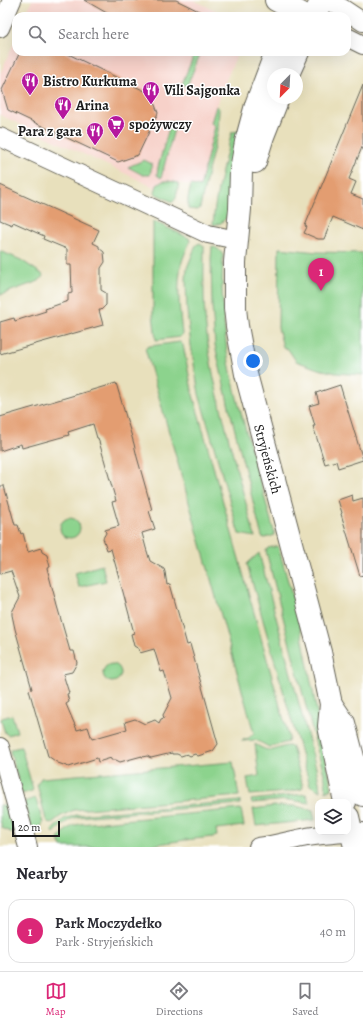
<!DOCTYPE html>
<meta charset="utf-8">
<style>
body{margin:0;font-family:Alegreya,serif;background:#f7f7f7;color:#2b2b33}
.controls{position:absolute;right:12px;bottom:12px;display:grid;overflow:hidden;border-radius:8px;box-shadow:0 4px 16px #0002}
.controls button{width:36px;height:36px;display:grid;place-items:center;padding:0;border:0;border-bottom:1px solid #e1e1e2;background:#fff;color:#2b2b33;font:20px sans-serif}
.compass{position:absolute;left:267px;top:68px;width:36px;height:36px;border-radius:50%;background:#fff;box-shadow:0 4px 16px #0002;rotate:204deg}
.scale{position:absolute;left:12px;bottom:10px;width:48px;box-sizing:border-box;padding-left:4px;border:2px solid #1c1c1c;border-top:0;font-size:11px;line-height:14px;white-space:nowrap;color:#1c1c1c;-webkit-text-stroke:3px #fff;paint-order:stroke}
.you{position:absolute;left:253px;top:361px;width:14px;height:14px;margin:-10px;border:3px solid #fff;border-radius:50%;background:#1a73e8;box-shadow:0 0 0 6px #1a73e833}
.badge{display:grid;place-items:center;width:26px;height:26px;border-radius:50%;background:#db2777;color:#fff;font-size:13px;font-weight:700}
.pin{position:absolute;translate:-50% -33px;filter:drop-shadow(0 1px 2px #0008)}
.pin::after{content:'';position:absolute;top:21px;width:14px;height:12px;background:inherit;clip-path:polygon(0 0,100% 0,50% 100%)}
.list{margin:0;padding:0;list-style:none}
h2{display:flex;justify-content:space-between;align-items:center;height:52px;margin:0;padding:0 16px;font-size:17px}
h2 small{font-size:13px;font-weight:400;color:#7c7c81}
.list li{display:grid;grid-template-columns:26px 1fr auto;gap:12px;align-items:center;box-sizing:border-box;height:64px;margin:0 8px 8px;padding:0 8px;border:1px solid #e1e1e2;border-radius:12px}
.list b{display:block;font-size:15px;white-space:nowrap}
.list p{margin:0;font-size:13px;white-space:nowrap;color:#7c7c81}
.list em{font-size:13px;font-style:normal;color:#7c7c81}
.icon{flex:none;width:22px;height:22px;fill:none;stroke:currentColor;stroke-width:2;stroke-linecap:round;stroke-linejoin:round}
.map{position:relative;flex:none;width:363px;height:847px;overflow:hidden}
.search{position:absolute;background:#fff;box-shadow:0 4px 16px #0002;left:12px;right:12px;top:12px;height:44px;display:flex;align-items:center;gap:10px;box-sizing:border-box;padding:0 14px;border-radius:12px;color:#7c7c81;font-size:15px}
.sheet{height:124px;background:#fff}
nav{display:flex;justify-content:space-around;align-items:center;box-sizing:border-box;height:56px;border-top:1px solid #e1e1e2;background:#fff;font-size:11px;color:#7c7c81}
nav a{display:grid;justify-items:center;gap:2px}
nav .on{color:#db2777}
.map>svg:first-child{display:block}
.built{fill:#f7d1c9}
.green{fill:#8cd38d;stroke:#547854}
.building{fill:#e39d71}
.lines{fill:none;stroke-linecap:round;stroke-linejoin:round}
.minor-casing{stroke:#636154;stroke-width:20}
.tertiary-casing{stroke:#636154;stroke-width:24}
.minor{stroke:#fff;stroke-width:18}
.tertiary{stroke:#fff;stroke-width:22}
.labels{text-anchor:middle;stroke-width:3;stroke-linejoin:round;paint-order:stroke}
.poi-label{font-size:14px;font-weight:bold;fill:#1c1c1c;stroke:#fff;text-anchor:start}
.street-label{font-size:14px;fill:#1c1c1c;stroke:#fff}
</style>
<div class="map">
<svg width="363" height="847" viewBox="0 0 363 847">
<rect width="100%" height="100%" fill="#fff"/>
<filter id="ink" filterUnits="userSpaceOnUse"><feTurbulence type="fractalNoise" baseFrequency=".025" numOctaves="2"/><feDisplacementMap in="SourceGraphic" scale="8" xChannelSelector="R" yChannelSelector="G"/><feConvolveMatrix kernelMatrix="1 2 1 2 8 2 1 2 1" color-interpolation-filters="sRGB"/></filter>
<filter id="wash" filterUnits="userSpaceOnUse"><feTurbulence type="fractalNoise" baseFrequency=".012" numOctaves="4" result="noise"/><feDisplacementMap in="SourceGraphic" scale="16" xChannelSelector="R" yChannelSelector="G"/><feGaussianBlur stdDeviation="0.9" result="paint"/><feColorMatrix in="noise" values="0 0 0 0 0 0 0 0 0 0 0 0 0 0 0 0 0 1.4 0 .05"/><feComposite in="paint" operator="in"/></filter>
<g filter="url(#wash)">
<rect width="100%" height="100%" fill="#e8e0bc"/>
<g class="built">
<path d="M32,0H193L217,11L215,16H25Z"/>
<path d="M16,38V52H238L226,80L211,123L215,126L200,187L169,181L157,185L156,188L0,115V74Z"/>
</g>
<g class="green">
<path d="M195,52H201L187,86L182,84Z"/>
<path d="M216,106L218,107L219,109L218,131L208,171L200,208L198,210L188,209V198L191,185L200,187L215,126L211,123Z"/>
<path d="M171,121L176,122L161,178L157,175L158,167Z"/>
<path d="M240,131L228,216L221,223L213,225C215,194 224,163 232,132Z"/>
<path d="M144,160L152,164L150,175H143L128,167Z"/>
<path d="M163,181H169L179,183L176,198L173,202L156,194L155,193L157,185Z"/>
<path d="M153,221L189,238L190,242C186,251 181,261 180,271C177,290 180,315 182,334L180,337L156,340L153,314Z"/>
<path d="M200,243L204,246C204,273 203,301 206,328C209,357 215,385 222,412C232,454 244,495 255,537L239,534L199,394L191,346L187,311L186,280L187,268L196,245Z"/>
<path d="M212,246C217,248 221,250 223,256L222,289L224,322L227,352L232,377L238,402L275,535L265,538L262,537L228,403L215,345L212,306L211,259Z"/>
<path d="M279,248L317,252L363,253V375L336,373L318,369L296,361L288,349L283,347L278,328Z"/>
<path d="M0,251L21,260L42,274L43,276L39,281L0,295Z"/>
<path d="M180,342L183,345L193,395L201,423L289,738L288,742L269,747L256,740L242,741V740L249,738L254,733L210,576L145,348L150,346Z"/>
<circle cx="70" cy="528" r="10"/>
<path d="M278,546L299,620L332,789L326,791C326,778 322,766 318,753L266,551L268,548Z"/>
<path d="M259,553L316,768L319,782L320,791L310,785L247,564Z"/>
<path d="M102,565L106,581L79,587L75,573Z"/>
<circle cx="112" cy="673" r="9"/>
<path d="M12,715L17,732L8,735L5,733L1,720L2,718Z"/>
<path d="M255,744C260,747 266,751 273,750C279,749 286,744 292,747L303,787L302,789L288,792L250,795L247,778L259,776Z"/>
<path d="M21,747L33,789L32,791L22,794L10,751L11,749Z"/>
<path d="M233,762L239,796L74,810L61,816L52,823L50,824L46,820L37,784L41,778Z"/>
<path d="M306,794L310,803L288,800L252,803L251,800Z"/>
<path d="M35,798L36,799L43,823L40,828L32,830L24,802Z"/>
<path d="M240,801V804L77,817C67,820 61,826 54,833L52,830L64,819L76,815Z"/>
<path d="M0,805L9,806L15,834L2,828L0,819Z"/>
<path d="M275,806H295L313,810L315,820L256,826L253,809Z"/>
<path d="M241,809L244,826L216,829L217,836L213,837L185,840L139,847H62L58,839C65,831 69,826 80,824Z"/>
</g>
<g id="blocks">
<g class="building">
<path d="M84,0H176L209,16H112Z"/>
<path d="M20,52H64L151,94L158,113L138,155L118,162L8,110L2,90Z"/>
<path d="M363,85V145L349,179L356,182L351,194L363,199V230L333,217L324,239H318L304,233L307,227L305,226Z"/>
<path d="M0,185L99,230L93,243L99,246V248L104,252L105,262L101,268V290L106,293V305L101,310H99L103,325L0,354V322L14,318L15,321L46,311L45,309L68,301V294L72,293L71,265H67V249L43,239L44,236L13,222L12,225L0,220Z"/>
<path d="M116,383L134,444L137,457L152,510L149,511L155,529L142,533L146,548L150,561L164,569L165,572L167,585L170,584L187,645L190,644L218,744L213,751L198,756L195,754L190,756L187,754L181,756L177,754H172V753L151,758L147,756L142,757V756L120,762L116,760H111V758L98,762L97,758L69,767L58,763L48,756L29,690L32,689L15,629L12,615V612L20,597L11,571L0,574V486H4L15,525H18L21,534L23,533L28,552L41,548L42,552L47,555L50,567L47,568L57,606L70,651H74L77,663L72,672L63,674L69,693L67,694L69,702L66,704L77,730L88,727L92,739L127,729L125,722L135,719L145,724L155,720L159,723L161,719L164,718L163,715L172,698L164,671L161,672L154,649L140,653L139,649L134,646L131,634L134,633L123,592L111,549L107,550L103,538L106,533L105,530L119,526L112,502L116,501L98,438H97L93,424L68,432L69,435L33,445L22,448L21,444L0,451V417Z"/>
<path d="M340,385L363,460L338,468L336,461L325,464L313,426H315L309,406L319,403L316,393Z"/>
<path d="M352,495L353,501L363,498V575L360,576L341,514L342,513L338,500Z"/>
</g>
</g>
</g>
<g filter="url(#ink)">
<use href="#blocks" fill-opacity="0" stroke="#636154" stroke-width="1"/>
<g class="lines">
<defs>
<g id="minor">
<path d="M326,0L342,8L363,22"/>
<path d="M0,28L12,0"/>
<path d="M347,37L363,45"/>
<path d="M0,137L208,234L237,240"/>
<path d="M0,747L28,847"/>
<path d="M258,847C275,845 291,840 307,837C326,834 344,833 363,832"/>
</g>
<g id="tertiary">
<path d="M276,0L306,16"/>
<path d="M314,16L322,0"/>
<path d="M276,52L256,105L246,142L241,170L240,209L235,262V308L237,326L246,374L320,652L331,704L329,726L345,802"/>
<path d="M288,74L298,52"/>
<path d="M255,162L263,136L278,98"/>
<path d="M331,704L344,723L363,795"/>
<path d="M348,817L355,847"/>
</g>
</defs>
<use href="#minor" class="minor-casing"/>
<use href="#tertiary" class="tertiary-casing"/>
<use href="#minor" class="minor"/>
<use href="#tertiary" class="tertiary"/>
</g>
</g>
<defs>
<symbol id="restaurant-pin" viewBox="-11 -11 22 30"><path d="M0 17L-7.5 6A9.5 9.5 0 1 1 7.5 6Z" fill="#b5179e" stroke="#fff"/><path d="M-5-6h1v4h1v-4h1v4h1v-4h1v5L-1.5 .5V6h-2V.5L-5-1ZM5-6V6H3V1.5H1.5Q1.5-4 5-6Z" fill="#fff"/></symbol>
<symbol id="supermarket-pin" viewBox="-11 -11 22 30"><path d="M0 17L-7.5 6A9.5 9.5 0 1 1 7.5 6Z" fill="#b5179e" stroke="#fff"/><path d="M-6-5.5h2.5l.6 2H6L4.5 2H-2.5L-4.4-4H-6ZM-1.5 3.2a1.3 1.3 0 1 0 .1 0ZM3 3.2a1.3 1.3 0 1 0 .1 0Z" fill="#fff"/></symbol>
</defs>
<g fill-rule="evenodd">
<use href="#restaurant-pin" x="20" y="71" width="20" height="27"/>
<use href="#restaurant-pin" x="141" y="80" width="20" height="27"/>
<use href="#restaurant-pin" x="53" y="95" width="20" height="27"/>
<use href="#supermarket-pin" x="106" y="114" width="20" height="27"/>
<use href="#restaurant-pin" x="85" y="121" width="20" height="27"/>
</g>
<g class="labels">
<g class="poi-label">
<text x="43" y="86">Bistro Kurkuma</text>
<text x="164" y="95">Vili Sajgonka</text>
<text x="76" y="110">Arina</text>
<text x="129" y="129">spożywczy</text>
<text x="82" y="136" text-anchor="end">Para z gara</text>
</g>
<g class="street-label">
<text transform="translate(268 459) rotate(75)" y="5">Stryjeńskich</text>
</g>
</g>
</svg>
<div class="controls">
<button><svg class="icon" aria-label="layers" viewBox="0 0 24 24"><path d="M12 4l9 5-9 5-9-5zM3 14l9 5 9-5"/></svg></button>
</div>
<svg class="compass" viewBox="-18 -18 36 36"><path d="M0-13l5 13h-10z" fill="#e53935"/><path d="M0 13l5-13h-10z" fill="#7c7c81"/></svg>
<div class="scale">20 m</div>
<div class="you"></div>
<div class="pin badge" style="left:321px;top:291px">1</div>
<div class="search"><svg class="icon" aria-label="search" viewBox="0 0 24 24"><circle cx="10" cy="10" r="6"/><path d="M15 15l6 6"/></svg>Search here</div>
</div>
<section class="sheet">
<h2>Nearby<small></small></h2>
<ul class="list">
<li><span class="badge">1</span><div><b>Park Moczydełko</b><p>Park · Stryjeńskich</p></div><em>40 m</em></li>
</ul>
</section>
<nav>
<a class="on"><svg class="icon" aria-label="map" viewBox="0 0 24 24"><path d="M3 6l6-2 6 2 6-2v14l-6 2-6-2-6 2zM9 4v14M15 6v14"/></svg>Map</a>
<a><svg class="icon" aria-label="directions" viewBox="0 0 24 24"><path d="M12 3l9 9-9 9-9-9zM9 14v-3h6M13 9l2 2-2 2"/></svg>Directions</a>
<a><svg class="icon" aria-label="saved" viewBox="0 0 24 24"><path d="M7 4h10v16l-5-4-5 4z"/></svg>Saved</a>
</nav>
